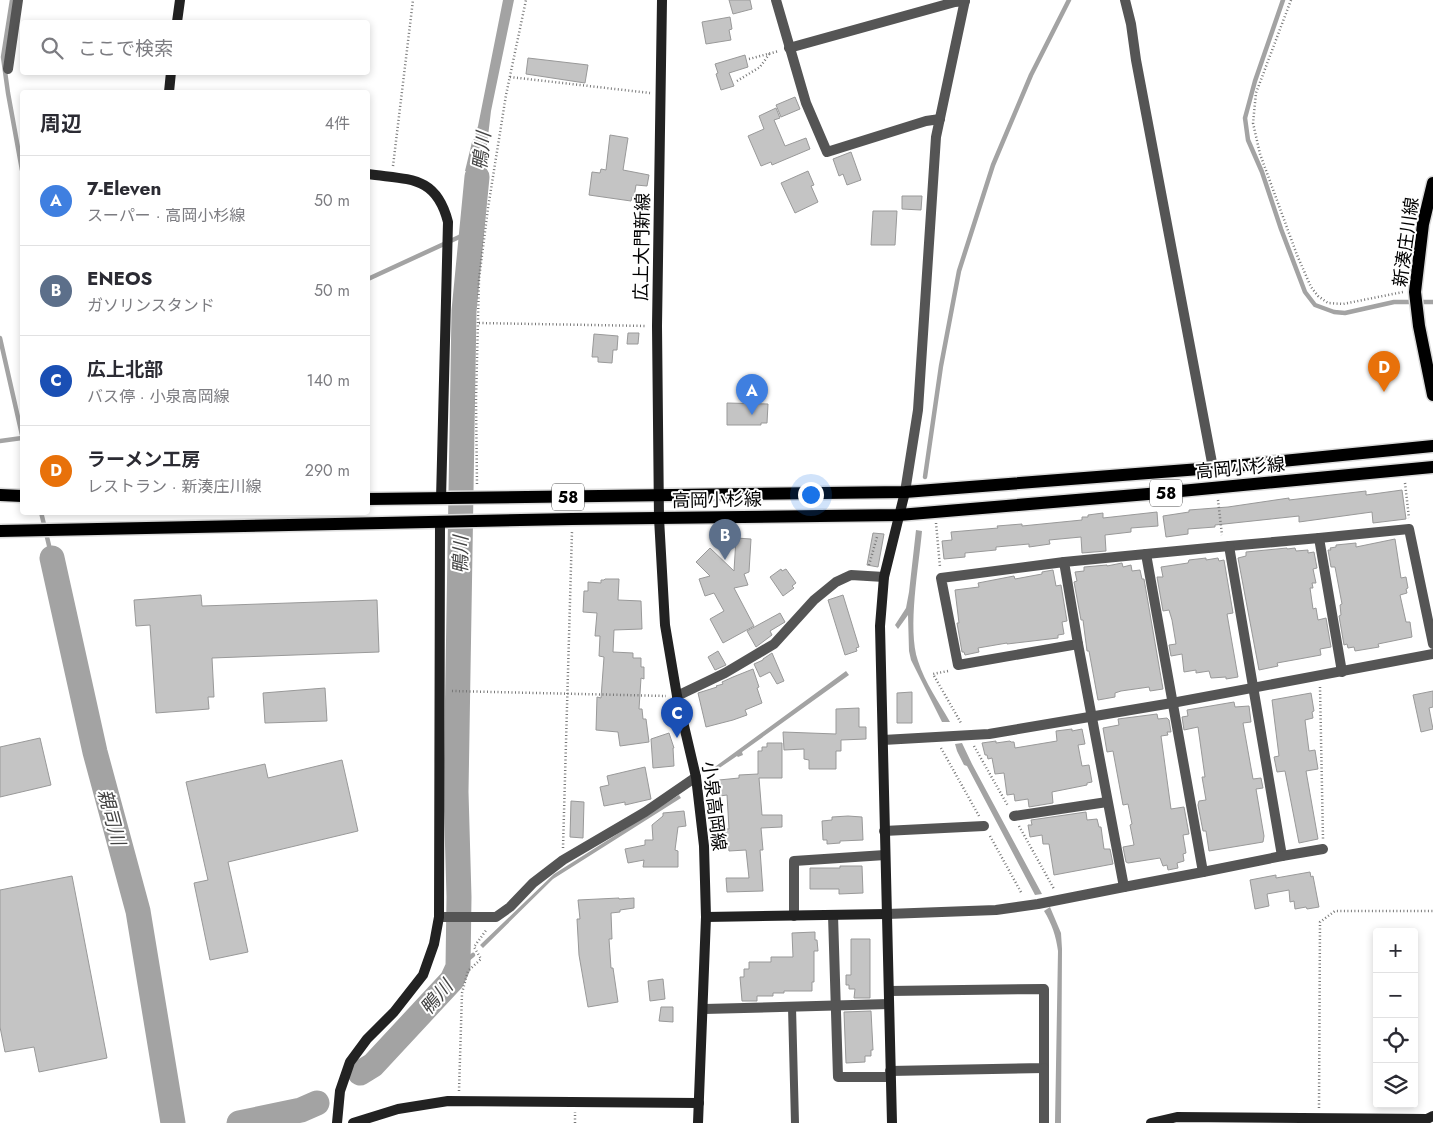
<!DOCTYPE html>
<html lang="ja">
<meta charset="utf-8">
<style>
body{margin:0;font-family:Jost,"Noto Sans JP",sans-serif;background:#f7f7f7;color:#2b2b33}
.controls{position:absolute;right:15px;bottom:15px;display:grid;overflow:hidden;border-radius:5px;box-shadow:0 2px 8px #0003}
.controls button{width:45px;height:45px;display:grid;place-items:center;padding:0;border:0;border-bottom:1px solid #e1e1e2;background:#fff;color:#2b2b33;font:25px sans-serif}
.you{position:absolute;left:810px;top:494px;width:18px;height:18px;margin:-12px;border:4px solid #fff;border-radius:50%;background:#1a73e8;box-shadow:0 0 0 8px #1a73e833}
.badge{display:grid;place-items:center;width:32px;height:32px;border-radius:50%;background:#000;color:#fff;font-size:16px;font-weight:700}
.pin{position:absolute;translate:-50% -41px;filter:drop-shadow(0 1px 2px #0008)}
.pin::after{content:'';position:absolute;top:26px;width:18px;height:15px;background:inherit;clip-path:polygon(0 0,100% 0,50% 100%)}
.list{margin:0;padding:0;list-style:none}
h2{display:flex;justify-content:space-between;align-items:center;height:65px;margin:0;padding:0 20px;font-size:21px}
h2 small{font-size:16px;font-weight:400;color:#7c7c81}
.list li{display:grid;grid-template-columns:32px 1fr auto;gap:15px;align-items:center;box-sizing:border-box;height:90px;padding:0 20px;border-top:1px solid #e1e1e2}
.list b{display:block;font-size:19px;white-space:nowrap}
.list p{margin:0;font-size:16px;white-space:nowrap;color:#7c7c81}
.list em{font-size:16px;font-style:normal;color:#7c7c81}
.icon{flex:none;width:28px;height:28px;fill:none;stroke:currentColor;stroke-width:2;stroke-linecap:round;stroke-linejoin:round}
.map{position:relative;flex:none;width:1433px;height:1123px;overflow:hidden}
.search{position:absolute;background:#fff;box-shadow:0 2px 8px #0003;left:20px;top:20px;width:350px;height:55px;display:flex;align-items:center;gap:12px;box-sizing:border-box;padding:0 18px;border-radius:5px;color:#7c7c81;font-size:19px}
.panel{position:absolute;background:#fff;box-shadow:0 2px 8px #0003;left:20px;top:90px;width:350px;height:425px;border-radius:5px}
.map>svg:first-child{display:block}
.water{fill:#a3a3a3}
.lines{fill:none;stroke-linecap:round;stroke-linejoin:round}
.stream{stroke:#a3a3a3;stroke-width:4.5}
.river{stroke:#a3a3a3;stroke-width:25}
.building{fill:#c4c4c4;stroke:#999}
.primary-casing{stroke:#dbdbdb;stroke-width:15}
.path{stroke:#777;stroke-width:2.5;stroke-dasharray:1 2.5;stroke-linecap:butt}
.lane{stroke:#555;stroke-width:8}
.street{stroke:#555;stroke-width:10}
.secondary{stroke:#222;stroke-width:10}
.primary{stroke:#000;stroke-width:12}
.labels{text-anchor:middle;stroke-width:4;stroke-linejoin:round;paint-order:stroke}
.shield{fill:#fff;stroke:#4c4c4c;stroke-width:1}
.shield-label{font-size:16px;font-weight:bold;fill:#000}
.street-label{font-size:18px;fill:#000;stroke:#fff}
.water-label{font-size:19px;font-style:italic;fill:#444;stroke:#fff}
</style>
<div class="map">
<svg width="1433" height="1123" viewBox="0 0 1433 1123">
<rect width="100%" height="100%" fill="#fff"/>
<g class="water">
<path d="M503,0H514L491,111L484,170L488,171V174L484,175L479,212L466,210L471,172L465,171L472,142L474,139L478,126Z"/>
<path d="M916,530L922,531C919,566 907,628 918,661C925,683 939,702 950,722H942L911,660L909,651L908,615L898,629L895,625L906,608L909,592Z"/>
<path d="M846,671L849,675L742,752L743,755L738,757L737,756L712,773V769Z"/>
<path d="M962,743L972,764L1042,894L1035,895L967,766L964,765L957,751L955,744Z"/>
<path d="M679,795L681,798L553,879L483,948L480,945L554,874Z"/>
<path d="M1050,907L1061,933L1062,949L1061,1123H1055L1058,951C1056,936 1052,924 1044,911Z"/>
</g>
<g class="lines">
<g class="stream">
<path d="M12,0L3,57L8,93L22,170"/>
<path d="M1283,0L1255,81L1245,118L1248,140L1262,172L1281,229L1305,292L1315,305L1334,312L1345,313L1394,302H1433"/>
<path d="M368,279L470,232"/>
<path d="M0,338L22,435"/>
<path d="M0,441L22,438"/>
<path d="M925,477L941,366L959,271L993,165L1031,75L1069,0"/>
<path d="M41,512L52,558"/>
<path d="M458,967L473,955"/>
</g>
<g class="river">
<path d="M52,558L95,752L138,911L173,1123"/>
<path d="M360,1073L373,1065L452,980L458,967L459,897L456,792L464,311L477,177"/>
<path d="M239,1123L301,1110L317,1103"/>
</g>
</g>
<g class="building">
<path d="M729,0H750L752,9L733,14Z"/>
<path d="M730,17L732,29L729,30L731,40L706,44L702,22Z"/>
<path d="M745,55L748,67L729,73L734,86L721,90L716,74L718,73L715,64Z"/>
<path d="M528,58L588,65L585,83L526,74Z"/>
<path d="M795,97L800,109L781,117L776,105Z"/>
<path d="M776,108L780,118L774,120L785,146L806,138L810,149L772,165L771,162L761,166L748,136L764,129L759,116Z"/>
<path d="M610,135L628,138L623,170L649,175L647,186L636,185L634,197H632L631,201L589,195L592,172L600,173L601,169L606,170Z"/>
<path d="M851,152L861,180L847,185L843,174L839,176L833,159Z"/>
<path d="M808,171L814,185L811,186L818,202L795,213L781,183Z"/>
<path d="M902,196H922L921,210L902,209Z"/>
<path d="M873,211H897L895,245H871Z"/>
<path d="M628,333H639L638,344H627Z"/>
<path d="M594,334L618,336L617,350H613L612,363L598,362V357H592Z"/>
<path d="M727,403L768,404L767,423H761V425H727Z"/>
<path d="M1402,490L1406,519L1373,523L1372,512L1299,522V516L1215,525V527L1188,529V534L1166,537L1163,516L1189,512V510L1228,507L1289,498V500L1366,491V495Z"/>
<path d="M1157,512L1158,526L1131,528V532L1105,535L1106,551L1082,553L1081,537L1049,540L1050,544L1029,547V544L996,547V550L965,553V557L944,559L942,541L952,540L951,532L998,528L997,526L1022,524V526L1082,520V517H1088V515L1103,513V518Z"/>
<path d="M873,533L884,534L878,567L867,565Z"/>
<path d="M736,538L751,539L749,572L744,574L748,585L734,588L754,626L723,643L710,619L724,611L714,593L705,596L699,579L710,576L696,562L710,548L734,571Z"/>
<path d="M1395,539L1401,578L1406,577L1408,588L1406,589L1407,593L1400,595L1406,622H1410L1412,637L1378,644L1379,647L1355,651L1354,647L1348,648L1347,644L1344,645L1339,616L1341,615L1340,605L1342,604L1335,567H1331L1328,550H1331L1330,548L1336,547V545L1356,543V547Z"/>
<path d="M1287,548V549L1295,548L1296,551L1308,550V553L1314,552L1317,568L1313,569L1316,583H1312L1313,588H1310L1313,609L1316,608L1318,620L1326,618L1331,647L1320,649L1321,655L1277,663L1278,666L1259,670L1238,558L1246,556V552Z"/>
<path d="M1206,558V560L1218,558L1219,561L1224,560L1233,613L1227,614L1238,677L1226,679V677L1211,678L1209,671L1196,673V670L1184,672L1182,654L1171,656L1169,645L1176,644L1172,620L1169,610L1163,611L1157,577H1163L1161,567L1188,563L1189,560Z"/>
<path d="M1122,563L1123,567L1131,565L1132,571L1140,570L1142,579H1144L1163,689L1150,691L1149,687L1121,691L1115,693V697L1098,700L1089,651H1087L1083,620H1081L1074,582L1077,581L1075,572L1084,571V567L1107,565V566Z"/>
<path d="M781,569L782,571L786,569L796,583L792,586L794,588L783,596L770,577Z"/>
<path d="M1053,570L1056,586L1061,585L1067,621L1062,622L1064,634L1058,635V638L1007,644V643L978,648L979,652L965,655L964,652H962L957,623H959L955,590L979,587L978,583L1014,576L1015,579L1042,574V572Z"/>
<path d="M605,579H619L618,600L641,601L642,629L614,630L613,652L633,653V658H641V667H644V679L641,678L639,709H642L643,719H646L649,742L620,746L618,732L596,730L597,697L601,698L604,657L599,656L600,636H595L597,613L583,612L584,591H588V582L601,583V580H604Z"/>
<path d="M201,595L202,606L377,600L379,652L212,658L214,697H208L209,709L156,713L150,625L136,626L134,600Z"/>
<path d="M843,595L859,647L856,648L857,651L845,655L828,600Z"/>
<path d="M780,613L785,622L770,631L772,635L756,647L747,631Z"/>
<path d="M718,651L726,665L715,670L708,657Z"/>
<path d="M772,653L784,681L777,684L770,672L760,677L754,664L763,660V659Z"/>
<path d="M753,669L759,687L757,688L762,703L745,710L747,715L733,720L706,727L698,693L717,687L716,686L723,684L722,682L733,677Z"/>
<path d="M325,688L327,721L265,723L263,693Z"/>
<path d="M1433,691V707L1429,708L1433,729L1421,732L1413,695Z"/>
<path d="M912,692V723H897V693Z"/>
<path d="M1311,693L1314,711L1312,712L1313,718L1305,720L1309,751L1315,750L1318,769L1306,771L1318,839L1299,843L1285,771L1277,772L1274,757L1279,756L1272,700Z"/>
<path d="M1234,702L1235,707L1249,706L1251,722L1243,723L1253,779L1261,778L1263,788L1256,789L1264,836L1263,842L1209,851L1206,831H1203L1198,805L1199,801L1206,800L1202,777H1205L1198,727L1184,730L1182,717L1188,716L1187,710Z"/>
<path d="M859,708V727H866V739L841,740V751H836V769H809V760L804,759V749L784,750L783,732L836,734V709Z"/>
<path d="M1157,714L1158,719L1167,718L1169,720L1171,732H1167L1168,735L1161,736L1171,809L1184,807L1189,834L1183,835L1186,853L1183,854L1184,861L1177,863L1178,868L1168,870L1167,865L1163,866L1160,858L1128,863L1126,862L1123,847L1134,845L1130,825L1132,824L1128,804L1123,805L1113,751L1107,752L1103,728L1119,725L1118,719Z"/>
<path d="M1072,729V731L1082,729L1085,744L1078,745L1082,766L1089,765L1092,782L1087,783V785L1052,792L1053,803L1029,807L1028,799L1015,801L1014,794L1007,795L1004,773L995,774L992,758L988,759L987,755H985L982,743L996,741V743L1010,741L1011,742H1014L1015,748L1057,741L1056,731Z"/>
<path d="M669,733L674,748H673L674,766L653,768L651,739Z"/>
<path d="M40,738L51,785L0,797V747Z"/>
<path d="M767,743H782V778H759L762,815H782V827L761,828L763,850H760L763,891L727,892L726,878H749L746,850L729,851L728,844L726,845L725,829H729L727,795L720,796L719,780L739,778V775L758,774V751H762V747H767Z"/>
<path d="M342,760L358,831L228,862L248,952L210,960L194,883L208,880L186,782L265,764L268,778Z"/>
<path d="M645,767L651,799L625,805V802L604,806L600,787L609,785L607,776Z"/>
<path d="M571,801L584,802L583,838L570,837Z"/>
<path d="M684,811L686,826L678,827L675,850L678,851V867H643L644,860L628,863L625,849L645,845V840H653L652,825L663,816V813Z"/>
<path d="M1086,812L1087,820L1097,819L1099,827H1101L1104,849H1110L1113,864L1054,875L1049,844H1043L1042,835L1030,837L1028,825H1032L1031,820Z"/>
<path d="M848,816L862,817L863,840L840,841V843L827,844V840H823L822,821L832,820V817Z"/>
<path d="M840,866H862L863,893L839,894V889H810V868H840Z"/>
<path d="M1310,872L1311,877L1313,876L1319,907L1307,909L1306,907L1295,909L1294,901L1290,902L1289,890L1267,894L1269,906L1255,909L1250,880L1276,875V878Z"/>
<path d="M72,876L107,1058L39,1072L34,1047L5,1052L0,1027V890Z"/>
<path d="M619,898V899L634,898V908L620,910V912L611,913L612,939H609L611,968H613L618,1002L588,1007L579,955L577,919H580L578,900Z"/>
<path d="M815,932V940H817L818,951H814V982H812V991H784V993H773V996H757V1001H742L740,977H744V969H749V962H771V957H793L792,933Z"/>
<path d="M851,939H870V998H854L855,989H849V985H846V975H851Z"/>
<path d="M663,979L665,999L650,1001L648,981Z"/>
<path d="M661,1007H673V1022L659,1021Z"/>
<path d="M871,1011L873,1050H871V1056H865V1062L846,1063L844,1012Z"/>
</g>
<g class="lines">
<defs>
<g id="primary">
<path d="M1433,183L1423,224L1415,292L1419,326L1433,395"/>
<path d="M0,495L22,496"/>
<path d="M368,499L905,492L1213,468L1433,446"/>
<path d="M0,531L572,519L899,515L1160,493L1433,467"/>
</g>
</defs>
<use href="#primary" class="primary-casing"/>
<g class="path">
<path d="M1291,0L1256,93L1253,123L1260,154L1297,255L1311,287L1318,296L1328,303L1343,304L1403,292"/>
<path d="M749,59L779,51"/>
<path d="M510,77L650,93"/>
<path d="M737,81L760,67L770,53"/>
<path d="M393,166L413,0"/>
<path d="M479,323L647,326"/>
<path d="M1405,483L1409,518"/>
<path d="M477,484L476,400L479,279L488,208L506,95L526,0"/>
<path d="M1218,500L1222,535"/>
<path d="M936,523L940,567"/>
<path d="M869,565L877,537"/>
<path d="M948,671L933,674L961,723"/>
<path d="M1320,687L1323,839"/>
<path d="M452,691L666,696"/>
<path d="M974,746L1008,806"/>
<path d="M941,748L979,816"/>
<path d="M1019,826L1054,889"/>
<path d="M990,836L1022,894"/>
<path d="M563,848L572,531"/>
<path d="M459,1091L462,993L468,971L481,959L474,947L487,929"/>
<path d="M1319,1108L1320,922L1335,911H1433"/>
<path d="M575,1123V1112"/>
</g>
<path class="lane" d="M792,1007L795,1123"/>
<g class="street">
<path d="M776,0L806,103L827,152L926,121L940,119"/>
<path d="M1125,0L1131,24L1136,60L1213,468"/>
<path d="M789,48L955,2L965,1"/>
<path d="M8,69L18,0"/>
<path d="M905,492L918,410L936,137L965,0"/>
<path d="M1319,538L1409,529L1433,644"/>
<path d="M1229,546L1319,538L1342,672"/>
<path d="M1146,554L1229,546L1282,856L1323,849"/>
<path d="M1064,562L1146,554L1203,872L1282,856"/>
<path d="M1064,562L1078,644L958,665L941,578Z"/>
<path d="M1078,644L1124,887L1203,872"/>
<path d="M677,696L725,673L774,644L814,600L836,582L851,575L884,577"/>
<path d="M883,740L989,734L1172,703L1433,654"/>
<path d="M1014,816L1107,802"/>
<path d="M884,831L984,826"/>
<path d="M887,914L996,910L1038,904L1124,887"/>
<path d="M833,915L838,1077H890"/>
<path d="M794,916V861L885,855"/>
<path d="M439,917H496L510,907L533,883L563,860L645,812L696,777"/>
<path d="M889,991L1044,989V1068L890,1071"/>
<path d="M704,1009L889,1004"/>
<path d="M1044,1123V1068"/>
</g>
<g class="secondary">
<path d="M662,0L657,326L659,518L665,625L677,696L696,777L704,846L706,917L698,1123"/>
<path d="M177,22L180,0"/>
<path d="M169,92L171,72"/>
<path d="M368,174C409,180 436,175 448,222L441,499"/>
<path d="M706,917L887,914"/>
<path d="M337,1123L340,1091L350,1062L367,1039L394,1012L423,975L434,944L439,917L440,522"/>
<path d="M353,1123L398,1109L448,1101L699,1103"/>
<path d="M892,1123L880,626L884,577L905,492"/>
<path d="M1151,1123L1177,1117L1427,1119L1433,1116"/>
</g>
<use href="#primary" class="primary"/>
</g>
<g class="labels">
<g class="shield">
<rect x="1150" y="479.5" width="32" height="27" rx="4"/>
<rect x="552" y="483.5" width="32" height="27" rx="4"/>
</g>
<g class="shield-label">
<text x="1166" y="499">58</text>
<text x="568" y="503">58</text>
</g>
<g class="street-label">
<text transform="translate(1406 242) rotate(-82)" y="6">新湊庄川線</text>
<text transform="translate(642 247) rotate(-89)" y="6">広上大門新線</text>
<text transform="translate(1240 468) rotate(-5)" y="6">高岡小杉線</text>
<text transform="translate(717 500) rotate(-1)" y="6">高岡小杉線</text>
<text transform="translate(714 806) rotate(83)" y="6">小泉高岡線</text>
</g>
<g class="water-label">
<text transform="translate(481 151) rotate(-83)" y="7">鴨川</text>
<text transform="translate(460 555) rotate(-89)" y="7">鴨川</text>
<text transform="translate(112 817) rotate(75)" y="7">親司川</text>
<text transform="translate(436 997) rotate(-49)" y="7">鴨川</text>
</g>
</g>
</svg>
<div class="controls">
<button>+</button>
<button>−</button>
<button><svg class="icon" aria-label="locate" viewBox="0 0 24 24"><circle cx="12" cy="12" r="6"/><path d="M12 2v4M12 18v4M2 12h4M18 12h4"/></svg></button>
<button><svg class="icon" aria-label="layers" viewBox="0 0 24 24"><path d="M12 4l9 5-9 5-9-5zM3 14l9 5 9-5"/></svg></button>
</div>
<div class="you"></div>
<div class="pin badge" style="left:752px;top:415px;background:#3f7fe0">A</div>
<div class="pin badge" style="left:725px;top:560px;background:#5c6f8a">B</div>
<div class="pin badge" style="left:677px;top:738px;background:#1a4fb4">C</div>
<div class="pin badge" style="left:1384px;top:392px;background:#e8710a">D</div>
<div class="search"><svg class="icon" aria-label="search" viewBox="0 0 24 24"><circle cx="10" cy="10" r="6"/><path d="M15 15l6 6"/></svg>ここで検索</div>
<section class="panel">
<h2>周辺<small>4件</small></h2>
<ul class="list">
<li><span class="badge" style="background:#3f7fe0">A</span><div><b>7-Eleven</b><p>スーパー · 高岡小杉線</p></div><em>50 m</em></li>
<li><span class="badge" style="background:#5c6f8a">B</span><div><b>ENEOS</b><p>ガソリンスタンド</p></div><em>50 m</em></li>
<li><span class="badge" style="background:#1a4fb4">C</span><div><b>広上北部</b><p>バス停 · 小泉高岡線</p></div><em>140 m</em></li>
<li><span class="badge" style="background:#e8710a">D</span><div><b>ラーメン工房</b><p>レストラン · 新湊庄川線</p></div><em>290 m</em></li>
</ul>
</section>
</div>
